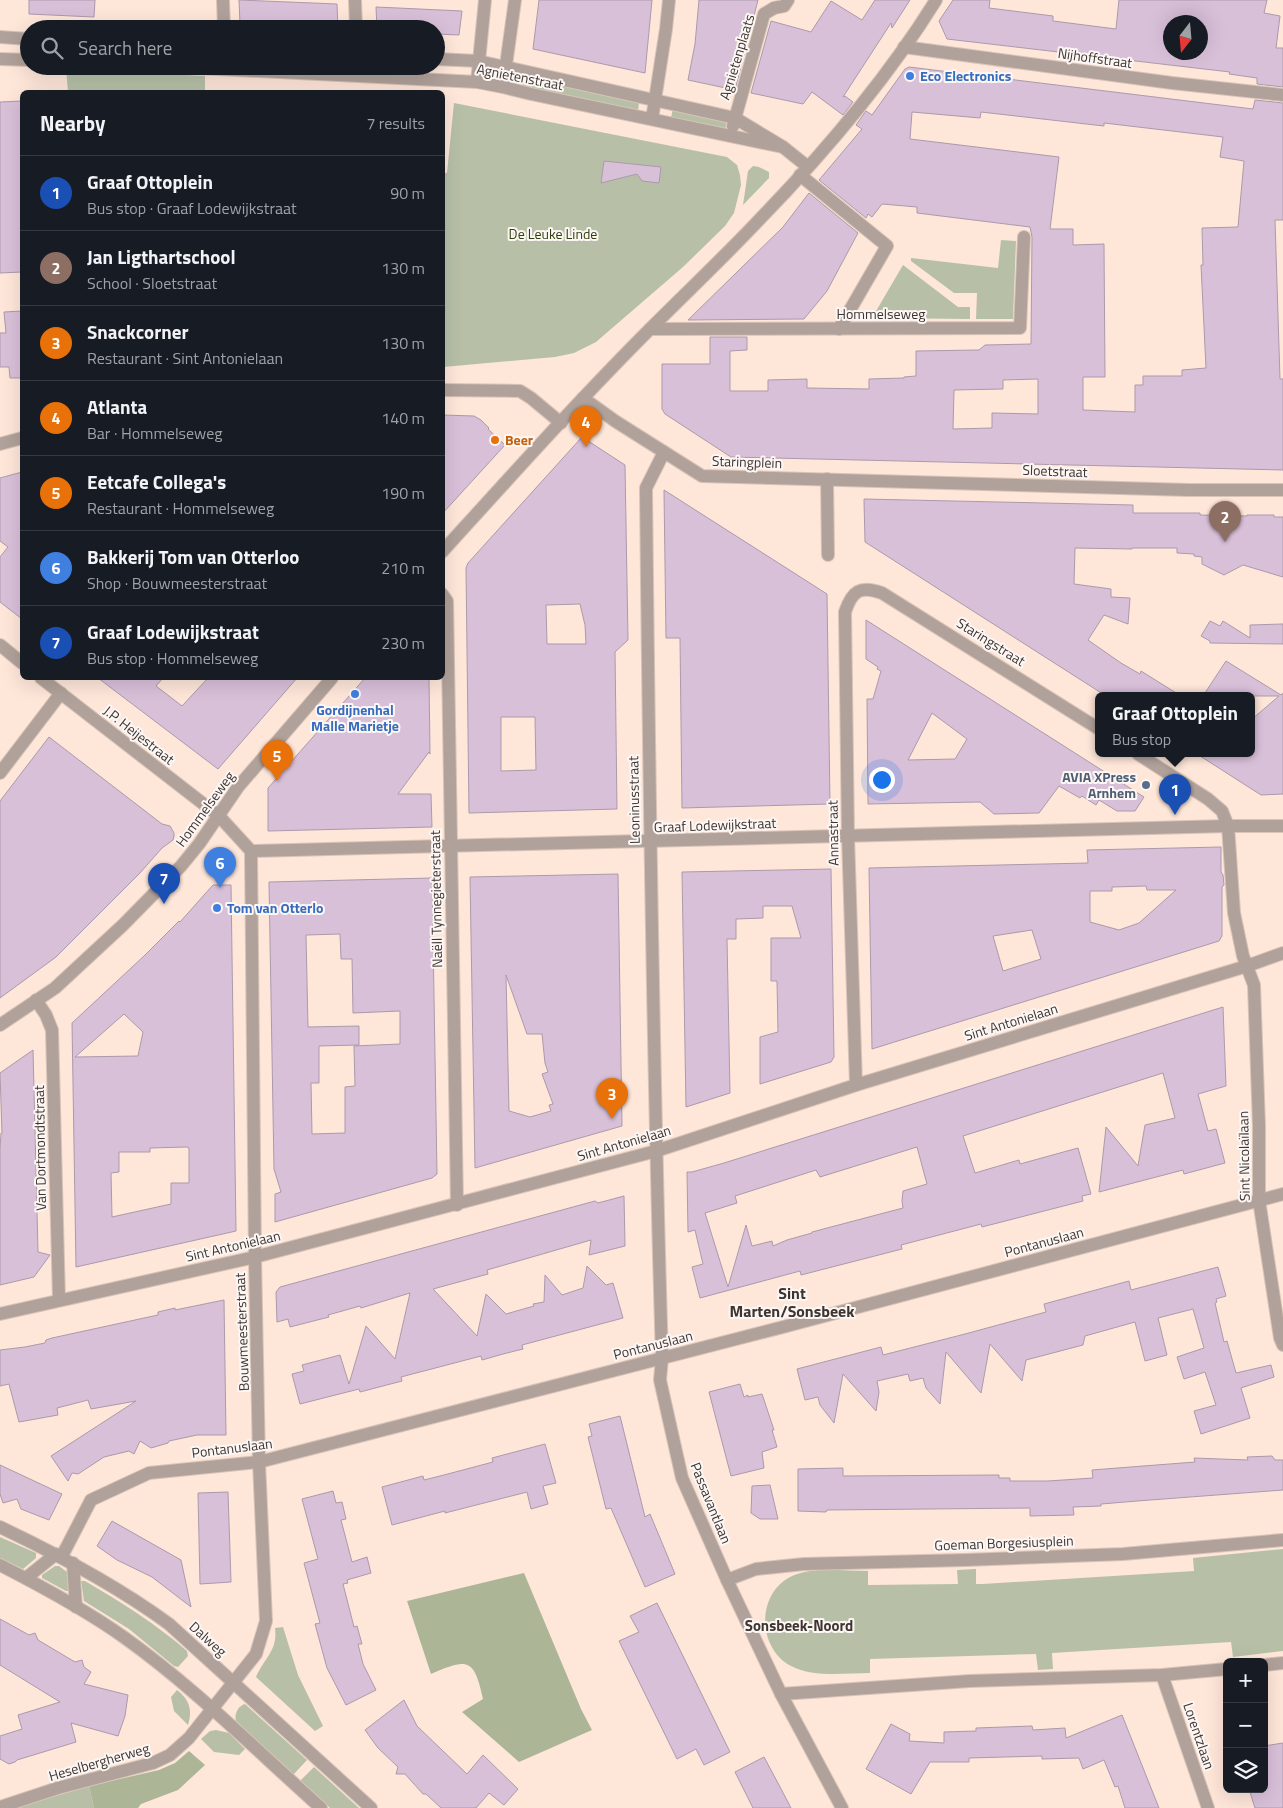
<!DOCTYPE html>
<meta charset="utf-8">
<style>
body{margin:0;font-family:"Titillium Web",sans-serif;background:#242831;color:#f1f3f6}
.controls{position:absolute;right:15px;bottom:15px;display:grid;overflow:hidden;border-radius:8px;box-shadow:0 5px 20px #0002}
.controls button{width:45px;height:45px;display:grid;place-items:center;padding:0;border:0;border-bottom:1px solid #363941;background:#171b24;color:#f1f3f6;font:25px sans-serif}
.compass{position:absolute;left:1163px;top:15px;width:45px;height:45px;border-radius:50%;background:#171b24;box-shadow:0 5px 20px #0002;rotate:196deg}
.you{position:absolute;left:881px;top:779px;width:18px;height:18px;margin:-12px;border:4px solid #fff;border-radius:50%;background:#1a73e8;box-shadow:0 0 0 8px #1a73e833}
.badge{display:grid;place-items:center;width:32px;height:32px;border-radius:50%;background:#b0aae1;color:#fff;font-size:16px;font-weight:700}
.pin{position:absolute;translate:-50% -41px;filter:drop-shadow(0 1px 2px #0008)}
.pin::after{content:'';position:absolute;top:26px;width:18px;height:15px;background:inherit;clip-path:polygon(0 0,100% 0,50% 100%)}
.popup{position:absolute;left:1095px;top:692px;width:160px;height:65px;box-sizing:border-box;display:grid;place-content:center;border-radius:8px;background:#171b24;filter:drop-shadow(0 1px 4px #0005);font-size:16px;white-space:nowrap;color:#9ea1a6}
.popup b{font-size:19px;color:#f1f3f6}
.popup::after{content:'';position:absolute;left:50%;top:100%;margin-left:-10px;border:10px solid transparent;border-top-color:#171b24}
.list{margin:0;padding:0;list-style:none}
h2{display:flex;justify-content:space-between;align-items:center;height:65px;margin:0;padding:0 20px;font-size:21px}
h2 small{font-size:16px;font-weight:400;color:#9ea1a6}
.list li{display:grid;grid-template-columns:32px 1fr auto;gap:15px;align-items:center;box-sizing:border-box;height:75px;padding:0 20px;border-top:1px solid #363941}
.list b{display:block;font-size:19px;white-space:nowrap}
.list p{margin:0;font-size:16px;white-space:nowrap;color:#9ea1a6}
.list em{font-size:16px;font-style:normal;color:#9ea1a6}
.icon{flex:none;width:28px;height:28px;fill:none;stroke:currentColor;stroke-width:2;stroke-linecap:round;stroke-linejoin:round}
.map{position:relative;flex:none;width:1283px;height:1808px;overflow:hidden}
.search{position:absolute;background:#171b24;box-shadow:0 5px 20px #0002;left:20px;top:20px;width:425px;height:55px;display:flex;align-items:center;gap:12px;box-sizing:border-box;padding:0 18px;border-radius:28px;color:#9ea1a6;font-size:19px}
.panel{position:absolute;background:#171b24;box-shadow:0 5px 20px #0002;left:20px;top:90px;width:425px;height:590px;border-radius:8px}
.map>svg:first-child{display:block}
.green{fill:#b7c0a7}
.forest{fill:#acb697}
.building{fill:#d9c0d9;stroke:#ab9aab;fill-rule:evenodd}
.lines{fill:none;stroke-linecap:round;stroke-linejoin:round}
.minor-casing{stroke:#d8c3b7;stroke-width:14}
.minor{stroke:#b0a19a;stroke-width:12}
.shop-dot{fill:#3f7fe0;stroke:#fcf7f5;stroke-width:2}
.food-dot{fill:#e8710a;stroke:#fcf7f5;stroke-width:2}
.service-dot{fill:#5c6f8a;stroke:#fcf7f5;stroke-width:2}
.labels{text-anchor:middle;stroke-width:4;stroke-linejoin:round;paint-order:stroke}
.street-label{font-size:14px;fill:#3f3530;stroke:#fcf7f5}
.shop-label{font-size:14px;font-weight:bold;fill:#366cbe;stroke:#fcf7f5;text-anchor:start}
.park-label{font-size:14px;fill:#323f0c;stroke:#fcf7f5}
.food-label{font-size:14px;font-weight:bold;fill:#c56008;stroke:#fcf7f5;text-anchor:start}
.service-label{font-size:14px;font-weight:bold;fill:#4e5e75;stroke:#fcf7f5;text-anchor:end}
.neighbourhood-label{font-size:15px;font-weight:bold;fill:#3f3530;stroke:#fcf7f5}
.quarter-label{font-size:16px;font-weight:bold;fill:#3f3530;stroke:#fcf7f5}
</style>
<div class="map">
<svg width="1283" height="1808" viewBox="0 0 1283 1808">
<rect width="100%" height="100%" fill="#fee6d9"/>
<g class="green">
<path d="M66,68L205,76V92H68Z"/>
<path d="M523,78L639,102L638,112L521,88Z"/>
<path d="M454,103L727,157L737,165L740,175L741,185L734,213L725,226L683,267L596,342L574,353L555,357L443,367L442,173H447Z"/>
<path d="M673,108L727,120L725,130L671,118Z"/>
<path d="M753,166L759,167L769,172V178L743,205L748,171Z"/>
<path d="M1001,240L1016,241L1013,319H976L977,293H954L911,261V258L998,268Z"/>
<path d="M903,265L958,307H970V319L872,318Z"/>
<path d="M0,1537L36,1553V1558L23,1569L0,1558Z"/>
<path d="M1283,1549V1651L1233,1657L1231,1642L1052,1653L1053,1669L1038,1670L1036,1654L870,1659V1673C845,1673 814,1678 791,1666C757,1648 756,1593 792,1576C815,1566 844,1571 868,1571V1585L958,1584L957,1570L976,1569V1584H983L1194,1571L1193,1558Z"/>
<path d="M55,1566H59L67,1572L69,1591H66L42,1578V1575Z"/>
<path d="M81,1581H85C121,1602 156,1624 187,1651L188,1656L178,1667L174,1666L129,1629L84,1601Z"/>
<path d="M283,1627L298,1675L323,1726L315,1731L256,1677C264,1658 278,1651 275,1628Z"/>
<path d="M177,1690C189,1699 193,1710 188,1725L174,1711L171,1697Z"/>
<path d="M245,1704L307,1760L293,1775L236,1721C234,1714 238,1706 245,1704Z"/>
<path d="M216,1730L229,1733L245,1749L239,1755L214,1752L201,1739L210,1731Z"/>
<path d="M314,1767L359,1808H330L300,1781Z"/>
<path d="M89,1786L94,1808H15Z"/>
</g>
<g class="forest">
<path d="M524,1573L581,1709L592,1730L519,1762L462,1712L483,1699C474,1658 468,1658 431,1674L407,1601Z"/>
<path d="M189,1751L205,1765L178,1790L141,1804L138,1808H94L89,1786L159,1770L175,1763Z"/>
</g>
<g class="building">
<path d="M29,0H95L94,17L29,14Z"/>
<path d="M239,0L337,4L338,29L240,24Z"/>
<path d="M539,0H652L645,73L533,49Z"/>
<path d="M699,0H758L735,90L688,80L695,44Z"/>
<path d="M875,0H910L892,28L891,23L843,97L845,96L853,102L843,115L812,92L803,104L751,93L771,21L811,32L831,1L862,20Z"/>
<path d="M953,0H990L989,8L1053,16V21L1116,29L1119,0H1267L1264,13L1280,16L1276,48H1283V87L1257,84V78L1229,74L1230,72L947,39L939,21ZM1170,22H1200V52H1170Z"/>
<path d="M376,7L462,11L459,35L436,34V29H377Z"/>
<path d="M909,67L1253,109L1255,100L1283,103V220H1275L1280,379H1283V470L731,457L665,414L662,409V364H710V337H747V350L730,351V391H768V380L807,379V388L869,389V379L904,378V377L916,376V351L979,350L985,345L1031,344L1032,237L1030,227L917,213V207L882,204L872,217L868,214L866,218L819,180L862,129L856,125L866,111L872,115L905,69ZM912,112L980,118L981,112L1104,126V123L1223,137L1220,157L1244,161L1238,227L1202,228L1203,265H1201L1206,368L1182,370V376H1143V385H1135V412L1083,410V377H1105L1104,244L1073,245V229H1050L1059,157L910,139ZM1038,379V414L992,413V428L953,429L954,390L1003,389V380Z"/>
<path d="M22,101V272L0,273V102Z"/>
<path d="M604,161L661,167L659,183L642,181L637,174L601,183Z"/>
<path d="M809,193L858,233L827,291L804,319L688,320L783,227Z"/>
<path d="M22,311V378H10L9,367H0V333H6L4,312Z"/>
<path d="M442,415L474,416L481,420L489,428L488,429L505,445L442,514Z"/>
<path d="M582,437L625,465L628,640L615,652L617,809L469,813L466,568L468,563ZM580,604L585,625L586,644H547L546,605ZM501,717H535L536,770L501,771Z"/>
<path d="M22,472V619L0,602V557L8,547L0,541V478Z"/>
<path d="M664,490L827,594L830,804L682,808L680,638H666Z"/>
<path d="M864,499L1133,505V513H1200V515L1247,516V515H1274V517H1283V577L1243,565L1224,575L1202,564V557L1194,556V554L1177,553V548H1132V549L1075,548L1074,584L1111,589V597L1130,598L1128,624L1104,615L1088,640L1121,663L1140,674L1141,671L1181,696H1106L865,542Z"/>
<path d="M866,620L1144,797L1135,811H1117L1099,800L1096,805L1082,796L1080,798L1059,786L1039,813L994,814L980,802L868,804L867,699H873L881,671L877,669L878,667L866,659ZM932,713L967,739L955,759L908,760Z"/>
<path d="M1210,621L1220,626L1223,621L1250,638V625L1283,624V644L1210,643V641L1201,636Z"/>
<path d="M1226,661L1281,695L1283,693V794L1261,795L1197,754H1251V720L1279,696H1203Z"/>
<path d="M98,678H163L156,686L182,706L208,678H297L218,769Z"/>
<path d="M365,678H429L430,754L429,752L398,794H431L432,827L268,831V788Z"/>
<path d="M49,737L162,824L170,826L174,833V836L173,840L162,848L140,873L56,957L0,998V801Z"/>
<path d="M1221,847V872L1223,875L1224,885L1222,887V936L1219,941L872,1049L869,868L1088,863L1087,850ZM1146,886L1147,890H1176L1139,923L1119,930L1090,922V891H1112V887ZM1032,930L1041,959L1003,971L993,936Z"/>
<path d="M831,869L834,1057L831,1062L760,1084V1037L778,1032L777,981H771V938H801L792,906H763V918L736,919V939H727L730,1093L686,1107L682,872Z"/>
<path d="M618,874L622,1126L475,1168L470,877ZM506,975L527,1034H542L545,1063L548,1072L542,1074L553,1104L549,1105L551,1111L530,1117L509,1111Z"/>
<path d="M432,878L437,1174L432,1178L275,1222V1194L281,1192L274,1169L269,882ZM340,934L341,959H352L353,1013L400,1011V1044L354,1046L355,1086L345,1087V1133L312,1134L311,1083H319V1046L359,1045V1026L308,1027L306,935Z"/>
<path d="M213,885H231L236,1231L76,1267L72,1023L144,956L179,921L180,922ZM124,1014L143,1032L138,1056L75,1057ZM187,1147L189,1148V1183H171V1204L112,1217L111,1173L119,1172V1152H150V1148Z"/>
<path d="M1223,1007L1226,1086L1198,1094L1208,1131L1216,1129L1225,1163L1184,1174L1183,1170L1099,1192L1106,1127L1138,1166L1145,1125L1175,1118L1163,1073L963,1136L975,1173L1019,1160L1020,1164L1078,1148L1091,1194L1082,1196L1083,1201L982,1227L981,1224L901,1245L902,1249L801,1275L800,1271L700,1298L692,1267L703,1264L695,1230L688,1232L687,1172H692L724,1163ZM917,1147L927,1184L903,1191L902,1201L903,1208L812,1232V1233L787,1240L773,1246L772,1241L752,1246L746,1225L728,1287L705,1213L737,1203L735,1196L816,1170L820,1177Z"/>
<path d="M33,1050L38,1252L50,1255L34,1277L0,1285V1149L1,1133H2L0,1073Z"/>
<path d="M624,1196L625,1246L589,1255L591,1240L487,1270L488,1274L433,1289L477,1336L486,1294L506,1314L534,1306L533,1304L544,1302L545,1275L562,1295L583,1288L587,1266L606,1285L613,1283L623,1318L522,1345L523,1349L503,1354L482,1360L481,1356L401,1377L402,1381L360,1392L359,1389L300,1404L292,1374L304,1371L302,1365L340,1355L349,1384L366,1326L395,1359L410,1293L361,1308L360,1306L328,1315L329,1317L290,1327L288,1319L277,1322L276,1292L280,1287L595,1201L598,1203Z"/>
<path d="M1218,1267L1226,1296L1216,1299L1217,1302L1215,1303L1224,1342L1227,1341L1236,1373L1271,1365L1274,1377L1241,1388L1250,1418L1201,1434L1194,1411L1216,1405L1205,1372L1184,1379L1177,1357L1204,1348L1193,1309L1158,1318L1167,1355L1145,1361L1135,1322L1085,1336L1083,1345L1026,1360L1022,1381L990,1344L981,1393L946,1352L940,1404L926,1388L923,1378L910,1381L908,1374L877,1381L879,1392L876,1411L843,1374L834,1423L820,1405L818,1397L805,1400L797,1369L881,1347L883,1355L965,1334L1046,1312L1044,1304L1129,1281L1131,1290Z"/>
<path d="M224,1300L226,1435H197L169,1441L168,1443L151,1448L140,1441L134,1454L129,1451L104,1457L78,1474L72,1473L68,1481L51,1456L136,1401L91,1409L88,1400L57,1408L58,1415L19,1422L9,1384L0,1386V1350L25,1347L45,1343L46,1340L52,1338L158,1315V1312L175,1308V1310Z"/>
<path d="M740,1384L744,1397L748,1395V1397L762,1394L774,1430H772L777,1447L762,1452L764,1468L731,1476L709,1392Z"/>
<path d="M620,1416L645,1517L650,1514L675,1574L645,1587L611,1508L606,1509L588,1437L592,1436L589,1424Z"/>
<path d="M545,1444L556,1483L543,1486L548,1504L531,1509L527,1492L445,1513V1511L392,1525L382,1487L423,1476L424,1480L444,1475L493,1462L492,1458Z"/>
<path d="M1272,1456L1275,1460H1283V1490L1137,1501L1101,1504V1506L1073,1507L1074,1515L1030,1516V1508L827,1510L826,1512L798,1511V1469L843,1468V1476L999,1475V1478H1010V1481H1048L1093,1478L1092,1470L1195,1462L1194,1458L1248,1460L1247,1457Z"/>
<path d="M0,1465L62,1494L49,1520L21,1509L17,1499L3,1503L0,1494Z"/>
<path d="M770,1485L778,1519H760L751,1513L752,1486Z"/>
<path d="M333,1491L336,1503L342,1502L346,1519L341,1520L352,1562L367,1557L371,1573L347,1580L348,1583L343,1584L354,1627L357,1626L362,1644H358L363,1664L376,1690L346,1705L327,1668L315,1624L320,1623L304,1563L318,1559L302,1499Z"/>
<path d="M228,1492L231,1582L200,1584L198,1493Z"/>
<path d="M112,1521L181,1560L191,1607L152,1577L117,1560L97,1546Z"/>
<path d="M657,1603L730,1752L704,1765L696,1749L677,1759L619,1641L639,1632L630,1616Z"/>
<path d="M0,1619L29,1635L35,1633L38,1640L75,1662L82,1660L84,1667L91,1672L84,1684L128,1695L125,1716L118,1736L71,1723L76,1742L17,1760L15,1762L9,1764L0,1759V1736L22,1729L18,1715L60,1702L0,1665Z"/>
<path d="M404,1700L417,1726L467,1774L483,1755L518,1789L504,1805L489,1793L476,1808H441L426,1794H423L405,1774H396L398,1767L378,1748L365,1730Z"/>
<path d="M1122,1715L1159,1808H1125L1118,1786L1115,1787L1104,1760L1083,1769L1079,1758L1042,1759V1756L969,1758V1762H930L911,1794L866,1769L891,1724L910,1734L909,1741L944,1743V1732L976,1731V1728L1032,1726L1033,1730L1065,1728L1066,1738Z"/>
<path d="M1283,1743V1808H1255L1249,1789H1264V1746Z"/>
<path d="M764,1757L779,1785L791,1808H753L735,1772Z"/>
</g>
<g class="lines">
<defs>
<g id="minor">
<path d="M223,0L224,29"/>
<path d="M355,0L356,29"/>
<path d="M0,37L29,39"/>
<path d="M904,47L1172,83L1283,95"/>
<path d="M0,59L29,60"/>
<path d="M436,59L478,61L735,118L783,147L808,167"/>
<path d="M157,66L477,82L503,87L531,94L783,147"/>
<path d="M477,82L485,0"/>
<path d="M503,87L515,0"/>
<path d="M652,119L666,29L669,0"/>
<path d="M733,126L764,14L774,8L784,6L788,0"/>
<path d="M800,175L887,246L839,329"/>
<path d="M650,329L1020,328L1024,237"/>
<path d="M442,390L520,391L531,398L561,423"/>
<path d="M583,398L615,421L702,476L1189,490H1283"/>
<path d="M0,444L22,438"/>
<path d="M664,452L646,488C649,778 653,1068 662,1358L660,1380L682,1478L727,1580L781,1694L842,1808"/>
<path d="M827,479L828,555"/>
<path d="M442,552C511,476 579,400 651,328C687,292 724,257 758,221C823,154 887,79 936,0"/>
<path d="M442,594L447,601L457,1205"/>
<path d="M0,645L22,663"/>
<path d="M41,678L219,816L251,851L1228,826H1283"/>
<path d="M1138,754L1208,799L1222,811L1228,826L1234,913L1243,956L1254,985L1259,1126V1200L1280,1338L1283,1345"/>
<path d="M0,773L61,693"/>
<path d="M36,1000L46,1015L52,1030L59,1300"/>
<path d="M0,1025L55,988L123,925L181,866L199,844L238,787L332,678"/>
<path d="M856,1085L848,836L845,612C852,591 860,585 882,593L1099,729"/>
<path d="M0,1314L255,1257L656,1151L856,1085L1247,966L1283,953"/>
<path d="M0,1527C59,1555 116,1585 169,1624L371,1808"/>
<path d="M62,1556L91,1500L149,1473L259,1462L783,1327L1283,1194"/>
<path d="M73,1563L76,1607"/>
<path d="M0,1565C43,1587 86,1610 125,1638C195,1688 257,1751 321,1808"/>
<path d="M26,1578L56,1554"/>
<path d="M727,1580L756,1569L804,1564L965,1560L1123,1554L1283,1540"/>
<path d="M1264,1665L1283,1663"/>
<path d="M1162,1675L1208,1808"/>
<path d="M781,1694L970,1681L1162,1675L1227,1669"/>
<path d="M0,1807L58,1788L153,1763L170,1755L189,1738L256,1654L266,1621L259,1462L255,1257L251,851"/>
</g>
</defs>
<use href="#minor" class="minor-casing"/>
<use href="#minor" class="minor"/>
</g>
<g class="shop-dot">
<circle cx="910" cy="76" r="5"/>
<circle cx="355" cy="694" r="5"/>
<circle cx="217" cy="908" r="5"/>
</g>
<circle class="food-dot" cx="495" cy="440" r="5"/>
<circle class="service-dot" cx="1146" cy="785" r="5"/>
<g class="labels">
<g class="street-label">
<text transform="translate(737 57) rotate(-73)" y="5">Agnietenplaats</text>
<text transform="translate(1095 58) rotate(8)" y="5">Nijhoffstraat</text>
<text transform="translate(520 77) rotate(11)" y="5">Agnietenstraat</text>
<text x="881" y="319">Hommelseweg</text>
<text transform="translate(747 462) rotate(2)" y="5">Staringplein</text>
<text transform="translate(1055 471) rotate(2)" y="5">Sloetstraat</text>
<text transform="translate(991 642) rotate(32)" y="5">Staringstraat</text>
<text transform="translate(139 735) rotate(38)" y="5">J.P. Heijestraat</text>
<text transform="translate(634 800) rotate(-91)" y="5">Leoninusstraat</text>
<text transform="translate(205 809) rotate(-54)" y="5">Hommelseweg</text>
<text transform="translate(715 825) rotate(-2)" y="5">Graaf Lodewijkstraat</text>
<text transform="translate(833 833) rotate(-91)" y="5">Annastraat</text>
<text transform="translate(436 899) rotate(-91)" y="5">Naëll Tynnegieterstraat</text>
<text transform="translate(1011 1022) rotate(-17)" y="5">Sint Antonielaan</text>
<text transform="translate(624 1143) rotate(-16)" y="5">Sint Antonielaan</text>
<text transform="translate(40 1148) rotate(-91)" y="5">Van Dortmondtstraat</text>
<text transform="translate(1244 1156) rotate(-91)" y="5">Sint Nicolaïlaan</text>
<text transform="translate(1044 1242) rotate(-15)" y="5">Pontanuslaan</text>
<text transform="translate(233 1246) rotate(-13)" y="5">Sint Antonielaan</text>
<text transform="translate(242 1332) rotate(-92)" y="5">Bouwmeesterstraat</text>
<text transform="translate(653 1345) rotate(-14)" y="5">Pontanuslaan</text>
<text transform="translate(232 1448) rotate(-7)" y="5">Pontanuslaan</text>
<text transform="translate(711 1503) rotate(68)" y="5">Passavantlaan</text>
<text transform="translate(1004 1543) rotate(-2)" y="5">Goeman Borgesiusplein</text>
<text transform="translate(208 1639) rotate(42)" y="5">Dalweg</text>
<text transform="translate(1199 1736) rotate(71)" y="5">Lorentzlaan</text>
<text transform="translate(99 1762) rotate(-16)" y="5">Heselbergherweg</text>
</g>
<g class="shop-label">
<text x="920" y="81">Eco Electronics</text>
<text x="355" y="715" text-anchor="middle">Gordijnenhal<tspan x="355" dy="16">Malle Marietje</tspan></text>
<text x="227" y="913">Tom van Otterlo</text>
</g>
<g class="park-label">
<text x="553" y="239">De Leuke Linde</text>
</g>
<g class="food-label">
<text x="505" y="445">Beer</text>
</g>
<g class="service-label">
<text x="1136" y="782">AVIA XPress<tspan x="1136" dy="16">Arnhem</tspan></text>
</g>
<g class="neighbourhood-label">
<text x="799" y="1631">Sonsbeek-Noord</text>
</g>
<g class="quarter-label">
<text x="792" y="1299">Sint<tspan x="792" dy="18">Marten/Sonsbeek</tspan></text>
</g>
</g>
</svg>
<div class="controls">
<button>+</button>
<button>−</button>
<button><svg class="icon" aria-label="layers" viewBox="0 0 24 24"><path d="M12 4l9 5-9 5-9-5zM3 14l9 5 9-5"/></svg></button>
</div>
<svg class="compass" viewBox="-18 -18 36 36"><path d="M0-13l5 13h-10z" fill="#e53935"/><path d="M0 13l5-13h-10z" fill="#9ea1a6"/></svg>
<div class="you"></div>
<div class="pin badge" style="left:1175px;top:815px;background:#1a4fb4">1</div>
<div class="popup"><b>Graaf Ottoplein</b>Bus stop</div>
<div class="pin badge" style="left:1225px;top:542px;background:#8d6e63">2</div>
<div class="pin badge" style="left:612px;top:1119px;background:#e8710a">3</div>
<div class="pin badge" style="left:586px;top:447px;background:#e8710a">4</div>
<div class="pin badge" style="left:277px;top:781px;background:#e8710a">5</div>
<div class="pin badge" style="left:220px;top:888px;background:#3f7fe0">6</div>
<div class="pin badge" style="left:164px;top:904px;background:#1a4fb4">7</div>
<div class="search"><svg class="icon" aria-label="search" viewBox="0 0 24 24"><circle cx="10" cy="10" r="6"/><path d="M15 15l6 6"/></svg>Search here</div>
<section class="panel">
<h2>Nearby<small>7 results</small></h2>
<ul class="list">
<li><span class="badge" style="background:#1a4fb4">1</span><div><b>Graaf Ottoplein</b><p>Bus stop · Graaf Lodewijkstraat</p></div><em>90 m</em></li>
<li><span class="badge" style="background:#8d6e63">2</span><div><b>Jan Ligthartschool</b><p>School · Sloetstraat</p></div><em>130 m</em></li>
<li><span class="badge" style="background:#e8710a">3</span><div><b>Snackcorner</b><p>Restaurant · Sint Antonielaan</p></div><em>130 m</em></li>
<li><span class="badge" style="background:#e8710a">4</span><div><b>Atlanta</b><p>Bar · Hommelseweg</p></div><em>140 m</em></li>
<li><span class="badge" style="background:#e8710a">5</span><div><b>Eetcafe Collega's</b><p>Restaurant · Hommelseweg</p></div><em>190 m</em></li>
<li><span class="badge" style="background:#3f7fe0">6</span><div><b>Bakkerij Tom van Otterloo</b><p>Shop · Bouwmeesterstraat</p></div><em>210 m</em></li>
<li><span class="badge" style="background:#1a4fb4">7</span><div><b>Graaf Lodewijkstraat</b><p>Bus stop · Hommelseweg</p></div><em>230 m</em></li>
</ul>
</section>
</div>
